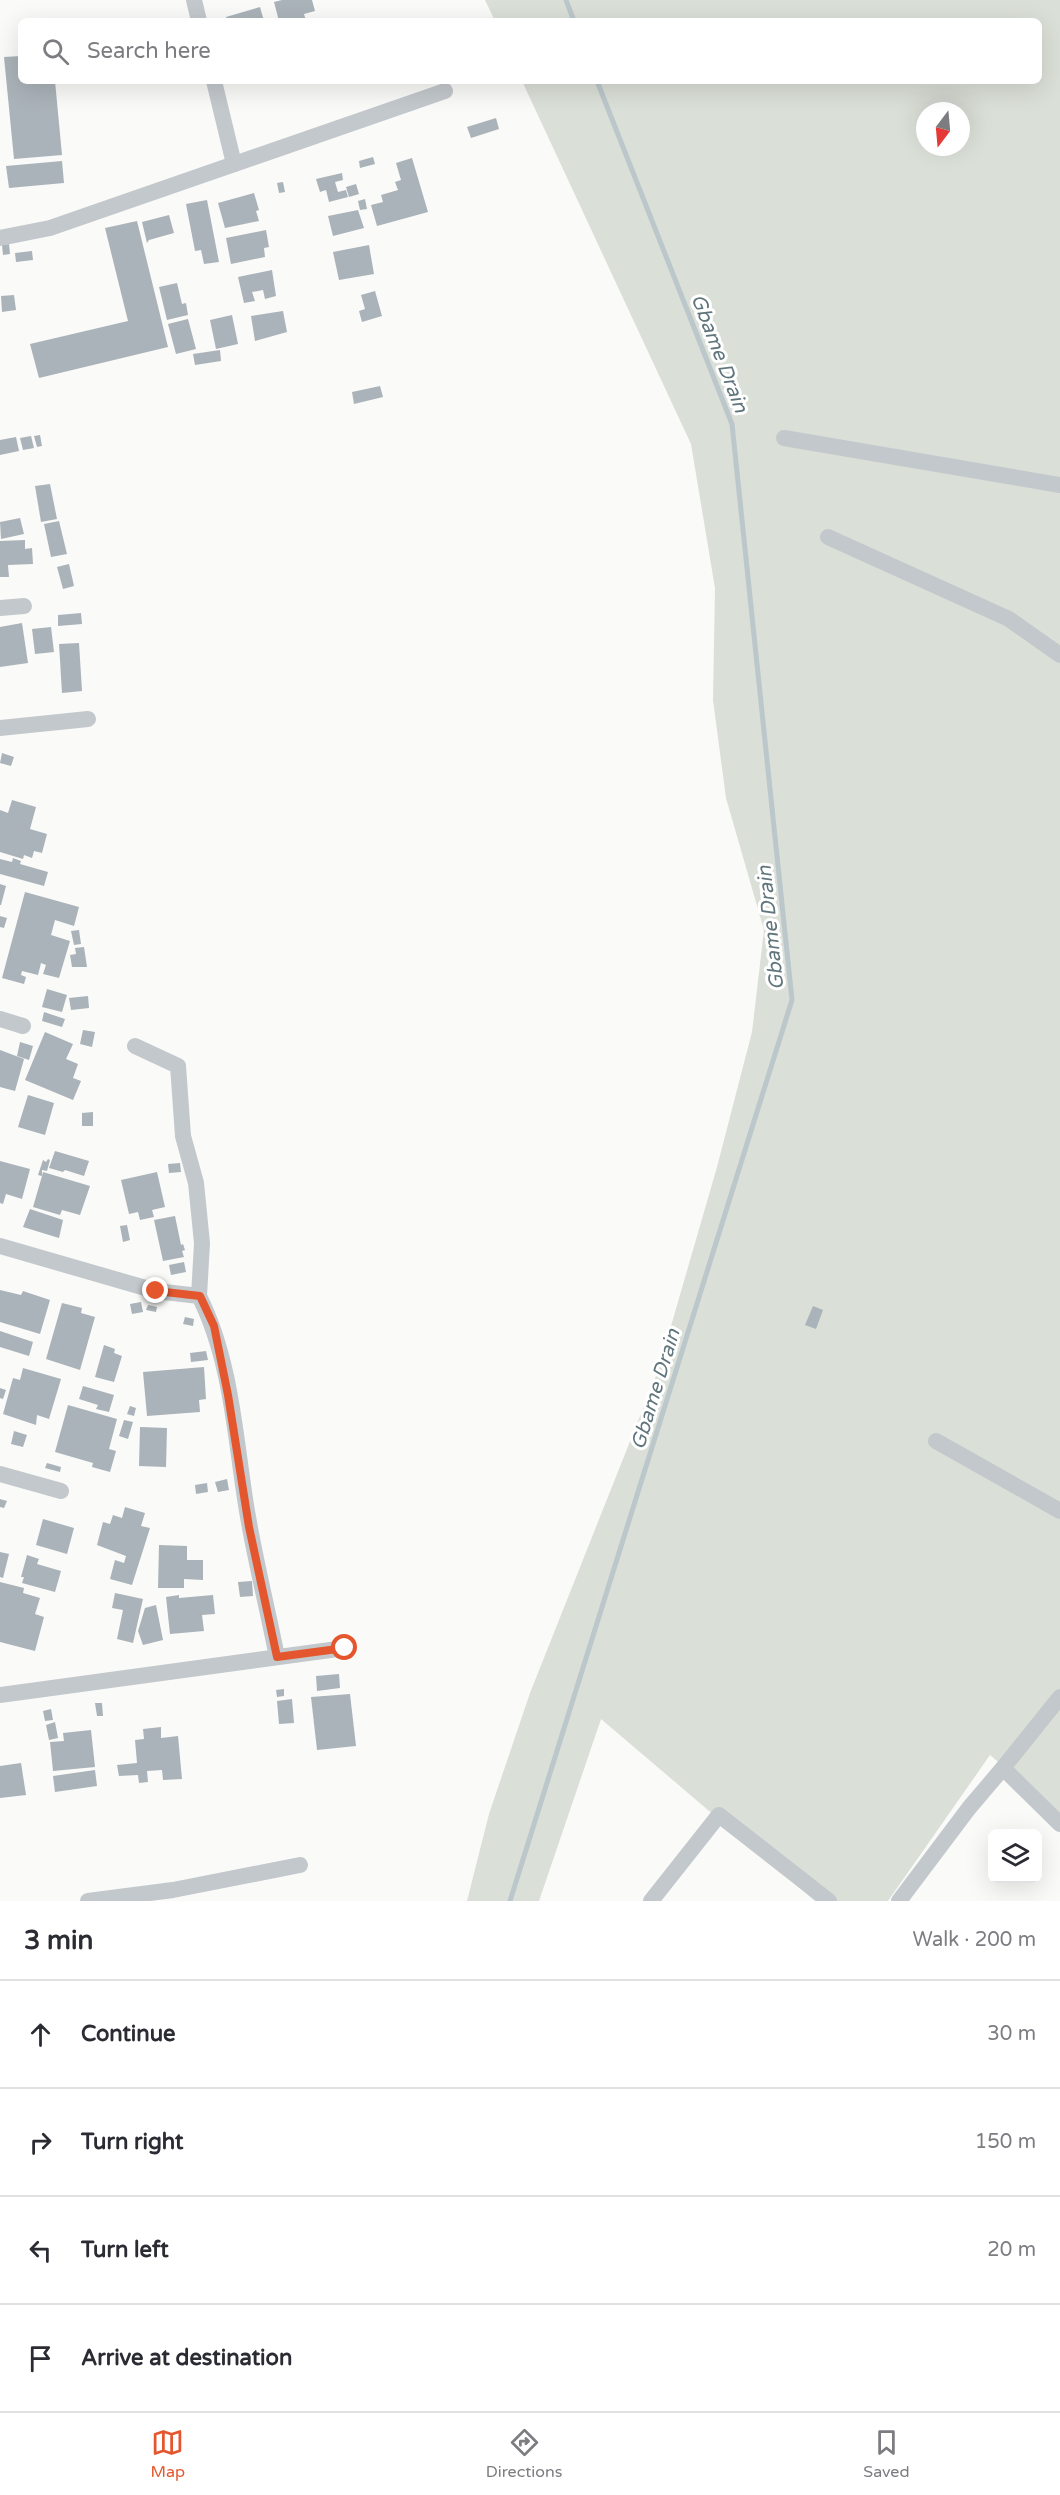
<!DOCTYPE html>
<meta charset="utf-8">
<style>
body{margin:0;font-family:"Varela Round",sans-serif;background:#f2f2f3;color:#2b2b33}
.controls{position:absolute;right:18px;bottom:18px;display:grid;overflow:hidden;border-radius:9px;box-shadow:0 6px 24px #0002}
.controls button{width:54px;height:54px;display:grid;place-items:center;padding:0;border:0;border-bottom:2px solid #e1e1e2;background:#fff;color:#2b2b33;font:30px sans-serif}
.compass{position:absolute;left:916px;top:102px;width:54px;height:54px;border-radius:50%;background:#fff;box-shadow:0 6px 24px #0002;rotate:196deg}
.stop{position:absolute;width:18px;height:18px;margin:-14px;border:4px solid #e4572e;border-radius:50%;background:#fff}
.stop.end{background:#e4572e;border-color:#fff;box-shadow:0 2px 6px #0008}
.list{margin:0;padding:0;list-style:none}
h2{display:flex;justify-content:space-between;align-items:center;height:78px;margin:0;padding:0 24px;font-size:26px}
h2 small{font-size:20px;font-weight:400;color:#7c7c81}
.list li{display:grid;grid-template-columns:39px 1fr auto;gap:18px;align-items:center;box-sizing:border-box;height:108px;padding:0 24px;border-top:2px solid #e1e1e2}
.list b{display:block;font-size:22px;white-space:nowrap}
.list em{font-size:20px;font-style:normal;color:#7c7c81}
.icon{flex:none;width:33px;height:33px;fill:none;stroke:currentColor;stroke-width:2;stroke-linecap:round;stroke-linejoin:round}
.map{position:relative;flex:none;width:1060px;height:1901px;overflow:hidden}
.search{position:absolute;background:#fff;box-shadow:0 6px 24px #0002;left:18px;right:18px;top:18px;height:66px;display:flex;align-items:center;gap:15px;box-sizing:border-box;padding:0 21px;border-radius:9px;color:#7c7c81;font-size:22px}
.sheet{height:510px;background:#fff}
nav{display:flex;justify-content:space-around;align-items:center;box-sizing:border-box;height:84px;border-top:2px solid #e1e1e2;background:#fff;font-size:16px;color:#7c7c81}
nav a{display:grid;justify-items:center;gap:3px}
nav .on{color:#e4572e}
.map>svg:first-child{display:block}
.green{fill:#dadfd7;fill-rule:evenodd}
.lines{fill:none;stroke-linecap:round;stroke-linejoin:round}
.stream{stroke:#bbc7cb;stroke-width:5}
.building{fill:#aab3b9}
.street{stroke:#c3c8cc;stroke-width:16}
.route{stroke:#e4572e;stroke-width:8}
.labels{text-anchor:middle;stroke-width:6;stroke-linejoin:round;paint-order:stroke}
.water-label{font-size:20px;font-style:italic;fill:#60757c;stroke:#fff}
</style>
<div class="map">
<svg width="1060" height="1901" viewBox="0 0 1060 1901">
<rect width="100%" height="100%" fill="#fafaf8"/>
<path class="green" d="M485,0H1060V1814L990,1755L888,1901H815L601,1719L539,1901H467L489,1814L530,1693L658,1371L717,1167L752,1032L764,930L726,798L713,700L715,588L691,444L522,81H1039V21H495ZM925,111H961V147H925Z"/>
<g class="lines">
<g class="stream">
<path d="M566,0L574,21"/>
<path d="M510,1901L792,1000L732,424L597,81"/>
</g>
</g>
<g class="building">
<path d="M282,0H312L315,11L304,14L306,21H279L274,2Z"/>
<path d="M260,7L264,21H227L226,17Z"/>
<path d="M21,56V81H55L62,155L14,159L4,57Z"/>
<path d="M496,118L499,129L471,138L467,127Z"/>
<path d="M373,157L375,164L360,168L359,161Z"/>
<path d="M412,158L428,212L377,226L371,205L383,202L381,195L398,190L395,182L401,180L396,163Z"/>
<path d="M62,161L64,183L9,188L6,166Z"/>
<path d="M342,173L343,180L335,182L338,192L346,190L348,197L329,202L326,190L320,192L316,179Z"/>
<path d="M283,182L285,192L279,193L277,183Z"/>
<path d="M356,184L359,194L349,197L346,187Z"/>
<path d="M254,193L259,210L256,211L259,221L225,228L218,203Z"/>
<path d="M365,199L367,209L360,210L358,201Z"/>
<path d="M207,200L219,262L204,264L201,250L195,251L186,204Z"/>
<path d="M358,210L364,228L333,236L328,216Z"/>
<path d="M169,215L174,233L149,240L147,243L142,222Z"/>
<path d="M137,221L168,347L39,378L30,344L128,321L105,228Z"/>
<path d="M266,230L269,247L264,248L265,257L231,264L226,238Z"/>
<path d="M9,244L10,254L3,255L2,245Z"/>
<path d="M369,245L374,274L339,280L333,252Z"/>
<path d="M32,251L33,260L16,262L15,253Z"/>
<path d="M272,270L276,296L265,299L263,290L252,292L255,301L244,303L238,277Z"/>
<path d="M177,283L182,304L186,303L188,315L167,320L159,287Z"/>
<path d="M375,291L382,316L362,322L359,311L365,309L361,295Z"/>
<path d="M14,295L16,310L2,312L1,296Z"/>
<path d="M283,311L287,332L255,341L251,316Z"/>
<path d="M232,315L238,344L216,349L210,320Z"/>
<path d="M188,319L196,349L176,354L168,324Z"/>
<path d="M220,350L221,361L195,365L193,354Z"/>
<path d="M380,386L383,397L354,404L352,392Z"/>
<path d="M40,435L42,446L37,447L34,436Z"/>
<path d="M31,436L34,448L23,450L20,438Z"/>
<path d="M16,437L19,451L0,455V440Z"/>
<path d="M50,484L57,519L41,522L35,486Z"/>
<path d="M20,518L24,534L1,539L0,522Z"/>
<path d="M59,521L67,554L51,557L44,524Z"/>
<path d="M25,540V549L32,548L33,564L8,565L9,577H0V541Z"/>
<path d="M69,564L74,586L63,589L57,567Z"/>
<path d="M81,613L82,624L58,626V615Z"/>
<path d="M22,623L28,663L0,667V627Z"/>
<path d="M51,627L54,652L35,654L32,629Z"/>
<path d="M79,643L82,691L62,693L59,644Z"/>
<path d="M2,753L14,757L11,766L0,763Z"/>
<path d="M12,800L36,807L30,829L47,834L42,853L34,851L32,858L24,855L23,859L0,852V810L8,813Z"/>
<path d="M13,858L21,861L20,864L48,872L44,886L0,874V859L12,862Z"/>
<path d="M0,884L6,886L1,905H0Z"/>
<path d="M25,892L79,907L74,926L55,920L51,935L70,941L59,978L43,974L46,965L41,963L38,975L22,971L21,975L26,977L24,984L2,978Z"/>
<path d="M0,916L7,918L4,928L0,927Z"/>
<path d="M79,930L81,944L74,945L71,931Z"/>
<path d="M84,947L87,967H72L70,955L76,954L75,948Z"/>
<path d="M47,989L67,995L62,1012L42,1007Z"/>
<path d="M88,996L89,1008L71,1010L69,998Z"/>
<path d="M44,1012L65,1019L62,1027L42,1021Z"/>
<path d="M83,1030L95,1032L92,1047L80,1044Z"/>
<path d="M45,1032L73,1044L66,1059L78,1064L73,1078L81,1081L73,1100L25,1080Z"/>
<path d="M20,1042L33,1046L29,1060L17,1056Z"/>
<path d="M0,1050L24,1059L15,1091L0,1087Z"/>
<path d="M28,1095L54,1103L45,1135L18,1127Z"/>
<path d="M93,1112V1126H82V1113Z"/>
<path d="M55,1151L89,1161L84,1176L65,1170L63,1172L49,1168Z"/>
<path d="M48,1159L50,1160L47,1171L42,1170V1176L43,1172L90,1186L80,1215L62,1210L60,1215L33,1207L42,1176L38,1175L43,1160L46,1162Z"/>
<path d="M0,1161L30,1169L22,1199L6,1194L3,1204L0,1203Z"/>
<path d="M180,1163L181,1172L169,1173L168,1164Z"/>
<path d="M157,1172L165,1207L152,1210L154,1217L140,1220L138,1212L129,1214L121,1180Z"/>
<path d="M30,1209L63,1220L59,1238L23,1227Z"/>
<path d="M175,1216L181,1245L183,1244L185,1250L182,1251L184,1257L163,1261L154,1220Z"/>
<path d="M127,1225L130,1240L123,1242L120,1226Z"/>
<path d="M184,1262L186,1272L171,1275L169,1265Z"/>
<path d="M0,1290L21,1295L23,1291L50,1300L40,1334L0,1322Z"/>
<path d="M141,1302L143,1312L132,1314L130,1304Z"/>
<path d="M62,1303L82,1308L81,1313L95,1317L80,1370L46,1359Z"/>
<path d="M148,1305L157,1307L156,1312L146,1310Z"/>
<path d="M813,1306L823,1310L816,1329L805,1325Z"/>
<path d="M185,1317L194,1319L193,1326L183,1324Z"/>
<path d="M0,1331L33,1342L29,1356L0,1347Z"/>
<path d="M104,1345L115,1349L114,1353L122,1356L114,1382L95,1377Z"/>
<path d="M206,1351L208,1360L191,1362L190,1353Z"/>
<path d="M204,1367L206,1399L199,1400L200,1412L147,1416L143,1372Z"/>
<path d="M23,1368L61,1379L49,1419L37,1415L36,1425L3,1414L13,1378L20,1380Z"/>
<path d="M83,1386L114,1395L109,1412L96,1409L98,1405L79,1399Z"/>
<path d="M0,1388L6,1390L3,1399L0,1398Z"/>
<path d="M68,1405L117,1419L109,1449L116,1451L110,1472L92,1467L93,1463L55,1452Z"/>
<path d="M130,1406L136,1408L134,1416L127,1414Z"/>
<path d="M124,1420L133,1422L128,1439L119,1436Z"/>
<path d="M140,1427L167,1428L166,1467L139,1466Z"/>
<path d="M14,1431L27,1435L23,1447L11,1444Z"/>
<path d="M47,1463L61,1467L60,1472L45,1468Z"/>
<path d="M227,1479L229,1490L218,1492L215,1482Z"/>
<path d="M207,1483L208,1492L196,1494L195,1485Z"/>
<path d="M0,1499L7,1501L4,1508L0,1507Z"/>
<path d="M125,1507L145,1513L141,1526L150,1528L132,1585L110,1579L115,1560L124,1563L126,1556L97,1545L103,1522L110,1524L113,1515L122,1518Z"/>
<path d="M43,1519L74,1528L67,1554L36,1545Z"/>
<path d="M159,1545L187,1546V1560H203V1580L184,1579V1588H158Z"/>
<path d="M0,1552L9,1554L3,1578L0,1577Z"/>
<path d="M27,1555L39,1559L37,1564L61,1571L55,1592L22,1583L24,1577H21Z"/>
<path d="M252,1581L253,1596L240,1597L238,1582Z"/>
<path d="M0,1582L24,1588L23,1593L40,1598L35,1614L44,1617L35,1651L0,1642Z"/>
<path d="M115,1593L143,1599L133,1643L117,1639L123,1610L112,1608Z"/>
<path d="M179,1595V1598L213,1595L215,1614L202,1615L204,1631L170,1634L166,1597Z"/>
<path d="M156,1605L163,1640L143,1645L138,1631L145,1608Z"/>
<path d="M339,1674L340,1688L317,1691L316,1676Z"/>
<path d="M284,1689V1696L277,1697L276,1690Z"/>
<path d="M350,1694L356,1746L317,1750L311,1697Z"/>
<path d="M292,1699L294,1723L279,1724L277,1701Z"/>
<path d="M95,1703H102L103,1716H97Z"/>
<path d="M51,1709L53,1720L45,1721L43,1711Z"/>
<path d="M55,1722L58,1738L49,1740L46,1725Z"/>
<path d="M161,1727V1738L178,1736L182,1779L163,1780L162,1770L147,1771L148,1782L139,1783L138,1775L119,1776L117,1765L137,1763L135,1740L144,1739L143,1729Z"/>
<path d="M91,1730L95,1767L53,1771L50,1742L64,1741L63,1733Z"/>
<path d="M21,1763L26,1795L0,1798V1766Z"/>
<path d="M95,1770L97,1786L55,1792L53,1776Z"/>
</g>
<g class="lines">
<g class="street">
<path d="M194,0L199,21"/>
<path d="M214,81L234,164"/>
<path d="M0,238L50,228L445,91"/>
<path d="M784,438L1060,485"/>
<path d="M828,537L1009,619L1060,655"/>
<path d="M0,608L24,606"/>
<path d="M0,728L88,719"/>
<path d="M0,1019L23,1026"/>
<path d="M135,1046L178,1066L183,1136L196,1183L202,1243L199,1296"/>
<path d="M0,1246L156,1291L199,1296C231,1359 235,1436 246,1505C254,1556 267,1606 277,1657"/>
<path d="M936,1441L1060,1511"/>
<path d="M0,1474L61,1491"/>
<path d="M0,1695L345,1648"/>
<path d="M1003,1768L1060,1697"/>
<path d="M88,1901L173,1890L300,1865"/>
<path d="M651,1901L719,1815L829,1901"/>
<path d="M899,1901L969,1808L1003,1768L1060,1824"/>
</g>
</g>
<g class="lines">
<path class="route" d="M156,1291L200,1296L214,1326L228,1395L249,1527L277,1657L345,1648"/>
</g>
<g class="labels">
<g class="water-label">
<text transform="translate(720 353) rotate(69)" y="7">Gbame Drain</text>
<text transform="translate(770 928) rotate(-96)" y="7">Gbame Drain</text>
<text transform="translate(655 1389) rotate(-73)" y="7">Gbame Drain</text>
</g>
</g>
</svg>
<div class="controls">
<button><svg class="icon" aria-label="layers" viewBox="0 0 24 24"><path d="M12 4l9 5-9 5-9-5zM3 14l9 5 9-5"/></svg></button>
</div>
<svg class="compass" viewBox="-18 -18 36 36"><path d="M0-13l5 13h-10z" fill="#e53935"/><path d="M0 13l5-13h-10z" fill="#7c7c81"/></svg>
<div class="stop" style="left:345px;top:1648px"></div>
<div class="stop end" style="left:156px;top:1291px"></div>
<div class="search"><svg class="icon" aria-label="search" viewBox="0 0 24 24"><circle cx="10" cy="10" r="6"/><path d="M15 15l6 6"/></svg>Search here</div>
</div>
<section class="sheet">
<h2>3 min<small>Walk · 200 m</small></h2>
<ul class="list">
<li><svg class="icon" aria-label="ahead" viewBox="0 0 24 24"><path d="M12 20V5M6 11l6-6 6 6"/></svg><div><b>Continue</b></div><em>30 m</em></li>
<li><svg class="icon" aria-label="right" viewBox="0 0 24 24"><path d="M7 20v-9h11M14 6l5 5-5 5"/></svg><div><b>Turn right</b></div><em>150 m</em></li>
<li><svg class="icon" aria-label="left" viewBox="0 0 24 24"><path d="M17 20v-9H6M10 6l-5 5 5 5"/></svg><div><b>Turn left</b></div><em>20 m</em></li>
<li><svg class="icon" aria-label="arrive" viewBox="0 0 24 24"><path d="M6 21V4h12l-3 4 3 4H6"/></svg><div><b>Arrive at destination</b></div></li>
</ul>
</section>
<nav>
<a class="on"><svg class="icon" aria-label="map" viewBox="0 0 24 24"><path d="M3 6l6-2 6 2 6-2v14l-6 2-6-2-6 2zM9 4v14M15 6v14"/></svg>Map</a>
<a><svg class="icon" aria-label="directions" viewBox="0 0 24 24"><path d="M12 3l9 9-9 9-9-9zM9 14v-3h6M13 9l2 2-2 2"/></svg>Directions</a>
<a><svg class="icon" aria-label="saved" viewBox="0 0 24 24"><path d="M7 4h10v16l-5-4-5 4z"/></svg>Saved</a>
</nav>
